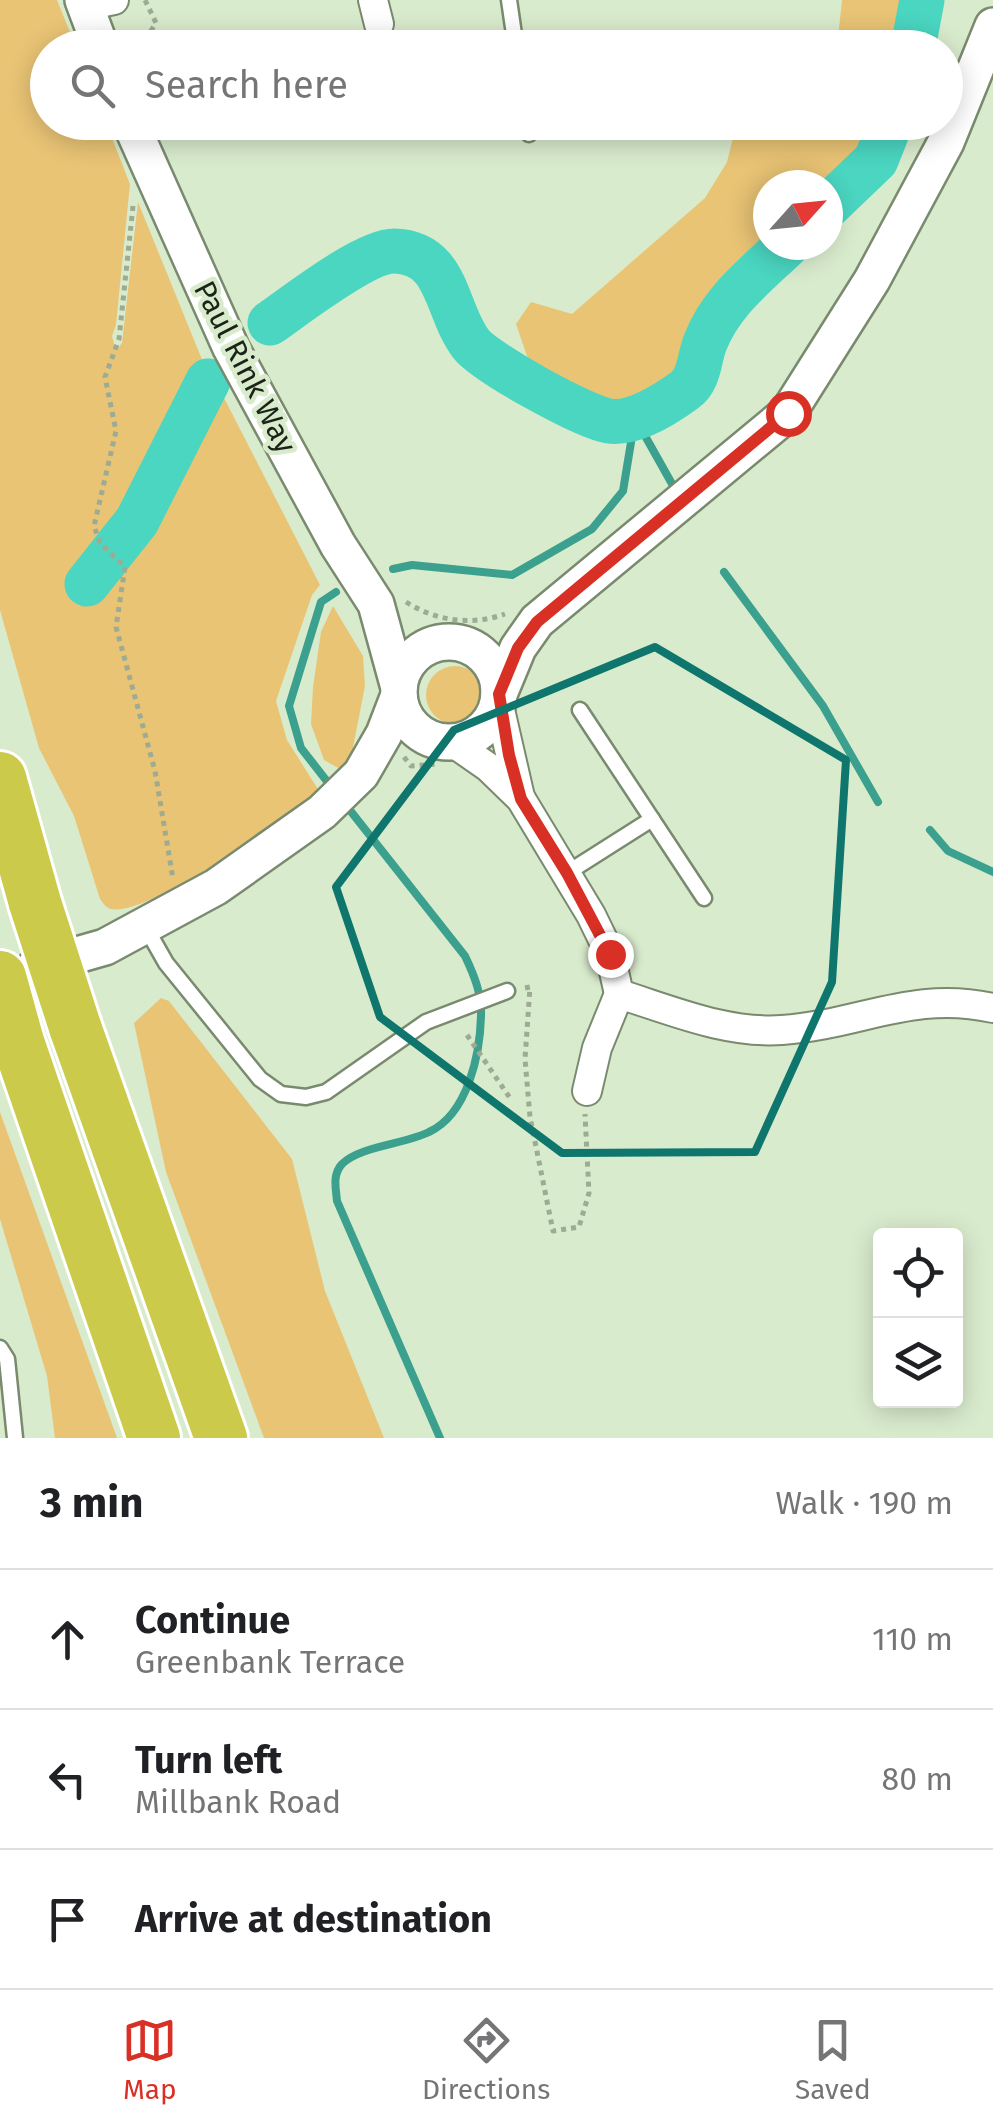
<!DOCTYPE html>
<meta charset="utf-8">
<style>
body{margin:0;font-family:"Fira Sans",sans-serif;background:#f6f6f6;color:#202124}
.controls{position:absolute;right:30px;bottom:30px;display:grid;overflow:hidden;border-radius:10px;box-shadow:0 5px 25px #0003}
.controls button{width:90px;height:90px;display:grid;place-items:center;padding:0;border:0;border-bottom:2px solid #e0e0e0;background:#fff;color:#202124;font:50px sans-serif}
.compass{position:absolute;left:753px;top:170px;width:90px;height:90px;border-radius:50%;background:#fff;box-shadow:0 5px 25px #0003;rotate:63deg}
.stop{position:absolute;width:30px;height:30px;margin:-22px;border:8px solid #d93025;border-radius:50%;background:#fff}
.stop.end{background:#d93025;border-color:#fff;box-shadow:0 2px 10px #0008}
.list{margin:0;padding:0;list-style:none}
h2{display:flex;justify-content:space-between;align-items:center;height:130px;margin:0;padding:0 40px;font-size:42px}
h2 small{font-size:32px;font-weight:400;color:#757577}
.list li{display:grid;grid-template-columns:65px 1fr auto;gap:30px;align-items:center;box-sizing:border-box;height:140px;padding:0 40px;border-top:2px solid #e0e0e0}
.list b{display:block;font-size:38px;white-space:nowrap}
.list p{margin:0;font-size:32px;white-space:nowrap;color:#757577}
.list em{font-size:32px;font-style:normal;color:#757577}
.icon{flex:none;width:55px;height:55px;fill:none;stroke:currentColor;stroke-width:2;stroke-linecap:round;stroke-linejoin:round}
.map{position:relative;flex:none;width:993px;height:1438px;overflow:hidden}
.search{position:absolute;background:#fff;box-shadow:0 5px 25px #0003;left:30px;right:30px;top:30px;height:110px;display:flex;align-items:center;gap:25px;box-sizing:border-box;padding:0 35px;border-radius:55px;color:#757577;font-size:38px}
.sheet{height:550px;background:#fff}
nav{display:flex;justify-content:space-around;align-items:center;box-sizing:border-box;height:140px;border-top:2px solid #e0e0e0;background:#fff;font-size:28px;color:#757577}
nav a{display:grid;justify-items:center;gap:5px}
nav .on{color:#d93025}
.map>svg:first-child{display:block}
.green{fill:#e9c475}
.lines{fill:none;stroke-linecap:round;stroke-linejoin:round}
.stream{stroke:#3ca08e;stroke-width:8}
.river{stroke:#4ad6c1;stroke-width:45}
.service-casing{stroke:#798a6e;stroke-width:19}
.minor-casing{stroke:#798a6e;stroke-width:32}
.tertiary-casing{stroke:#798a6e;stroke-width:40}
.motorway-casing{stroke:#fff;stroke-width:58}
.path{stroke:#9dab93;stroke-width:5;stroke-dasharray:5 5;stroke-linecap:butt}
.service{stroke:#fff;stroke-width:14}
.minor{stroke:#fff;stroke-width:28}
.tertiary{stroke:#fff;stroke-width:35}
.motorway{stroke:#cbca4a;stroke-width:52}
.motorway-bridge-casing{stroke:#fff;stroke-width:58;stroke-linecap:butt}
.motorway-bridge{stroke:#cbca4a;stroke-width:52}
.route{stroke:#d93025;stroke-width:12}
.marked{fill:none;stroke:#0f766e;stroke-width:8;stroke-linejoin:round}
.labels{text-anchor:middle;stroke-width:9;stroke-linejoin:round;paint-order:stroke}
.street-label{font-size:30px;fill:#1b2217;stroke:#d9ebcd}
</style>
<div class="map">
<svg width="993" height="1438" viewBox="0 0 993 1438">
<rect width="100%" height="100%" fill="#d9ebcd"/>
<g class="green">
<path d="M0,0H57L76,47L48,48V122L106,123L130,184L116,325L112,336L116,351L122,343L138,202L203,362L130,508L84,574L90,595L145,535L221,392L320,585L312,595L276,701L287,740L321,794C288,818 148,917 111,909C105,907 104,904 100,899L74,816L39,748L0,610Z"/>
<path d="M842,0H915L906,47H837Z"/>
<path d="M737,122L881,123L872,153L828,192V185H768L770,245L720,291L700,317L665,390C603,415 580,389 528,359L516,324L531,302L572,314L705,198L727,162Z"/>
<path d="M333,606L363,656L365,686L350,763L342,770L324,760L311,724L313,687L321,632Z"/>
<circle cx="455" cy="695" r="29"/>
<path d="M161,998L169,1001L292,1159L325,1291L384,1438H264L166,1172L134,1023Z"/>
<path d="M0,1112L117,1438H55L47,1376L0,1219Z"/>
</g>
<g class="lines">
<g class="stream">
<path d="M635,418L676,491"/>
<path d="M393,569L412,565L512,575L592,529L623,491L635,418"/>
<path d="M724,572L823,706L878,802"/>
<path d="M333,789L301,748L289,706L321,602L336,592"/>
<path d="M345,804L465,956C474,975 482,994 481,1016C480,1054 468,1114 429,1132C405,1144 360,1146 342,1164C332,1175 336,1189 337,1201L440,1438"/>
<path d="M930,830L948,851L993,872"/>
</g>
<g class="river">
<path d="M913,48L922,0"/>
<path d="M828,206L876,160L891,122"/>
<path d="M270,323C296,305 365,251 394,251C449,252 445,310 471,344C486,363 584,417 609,421C633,425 666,404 685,390C700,379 699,358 705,343C721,301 756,275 787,245"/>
<path d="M87,584L137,521L208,381"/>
</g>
<defs>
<g id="service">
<path d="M509,0L516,48"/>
<path d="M527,122L529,134"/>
<path d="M580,710L704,898"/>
<path d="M567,873L652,819"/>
<path d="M145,926L166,963L260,1079L281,1094L306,1097L326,1092L426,1022L507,991"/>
<path d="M0,1348L7,1359L15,1438"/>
</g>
<g id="minor">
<path d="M373,0L379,24"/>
<path d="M85,6L114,0"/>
<path d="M498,701L520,797"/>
<path d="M452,742L488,767L521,799L591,915L610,954L619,994C671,1010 726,1034 782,1030C859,1025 913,990 993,1008"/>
<path d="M587,1091L597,1048L619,994"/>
</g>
<g id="tertiary">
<path d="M83,0L101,48"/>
<path d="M130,122L231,348L338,545L376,604L399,688"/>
<circle cx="449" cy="692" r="50"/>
<path d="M499,694L518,648L537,621L788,413L872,280L946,142L993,26"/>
<path d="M35,967L105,947L216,887L322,812L361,774L384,734L399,695"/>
</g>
<g id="motorway">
<path d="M0,778L35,903"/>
<path d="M0,977L18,1042L154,1438"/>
<path d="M75,1027L221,1438"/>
</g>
</defs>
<use href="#service" class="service-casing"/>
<use href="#minor" class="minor-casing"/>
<use href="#tertiary" class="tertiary-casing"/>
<use href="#motorway" class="motorway-casing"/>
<g class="path">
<path d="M140,48L156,23L145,0"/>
<path d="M133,206L119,339L105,377L116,431L94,526L100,543L125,567L116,627L155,771L173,879"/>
<path d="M406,602C436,621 471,626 505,614"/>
<path d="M404,757L411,766L438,764"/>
<path d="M525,988L530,987L525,1059L530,1117L553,1231L579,1227L589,1193L585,1114"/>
<path d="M467,1035L510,1098"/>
</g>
<use href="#service" class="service"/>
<use href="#minor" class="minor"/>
<use href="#tertiary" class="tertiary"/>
<use href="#motorway" class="motorway"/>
<defs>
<path id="motorway-bridge" d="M35,903L75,1027"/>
</defs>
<use href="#motorway-bridge" class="motorway-bridge-casing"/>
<use href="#motorway-bridge" class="motorway-bridge"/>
</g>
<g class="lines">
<path class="route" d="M610,954L567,873L521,799L509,755L499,694L518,648L537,622L788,413"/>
</g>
<path class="marked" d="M655,647L846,760L832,982L755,1152L562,1153L380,1017L336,887L454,730Z"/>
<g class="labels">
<g class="street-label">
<text transform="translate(245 367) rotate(63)" y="10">Paul Rink Way</text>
</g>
</g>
</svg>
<div class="controls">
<button><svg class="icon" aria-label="locate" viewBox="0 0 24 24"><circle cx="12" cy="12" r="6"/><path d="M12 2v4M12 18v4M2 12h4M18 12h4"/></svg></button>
<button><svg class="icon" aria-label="layers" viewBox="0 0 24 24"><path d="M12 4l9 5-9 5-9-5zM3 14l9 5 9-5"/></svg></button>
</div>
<svg class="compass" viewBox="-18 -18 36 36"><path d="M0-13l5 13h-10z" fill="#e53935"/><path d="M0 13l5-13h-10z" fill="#757577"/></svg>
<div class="stop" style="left:788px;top:413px"></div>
<div class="stop end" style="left:610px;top:954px"></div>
<div class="search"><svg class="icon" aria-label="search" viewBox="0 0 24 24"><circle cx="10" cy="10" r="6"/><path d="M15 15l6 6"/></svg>Search here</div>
</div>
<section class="sheet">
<h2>3 min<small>Walk · 190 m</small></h2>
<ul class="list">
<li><svg class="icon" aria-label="ahead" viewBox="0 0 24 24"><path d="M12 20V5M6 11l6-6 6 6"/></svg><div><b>Continue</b><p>Greenbank Terrace</p></div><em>110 m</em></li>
<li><svg class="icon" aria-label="left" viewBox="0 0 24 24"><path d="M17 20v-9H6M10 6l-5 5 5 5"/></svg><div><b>Turn left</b><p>Millbank Road</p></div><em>80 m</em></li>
<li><svg class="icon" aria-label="arrive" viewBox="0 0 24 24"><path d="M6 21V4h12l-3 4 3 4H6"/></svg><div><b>Arrive at destination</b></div></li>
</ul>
</section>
<nav>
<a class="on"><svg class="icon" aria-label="map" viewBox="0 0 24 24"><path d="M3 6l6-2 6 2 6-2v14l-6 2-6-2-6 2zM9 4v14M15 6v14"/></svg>Map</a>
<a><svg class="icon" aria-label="directions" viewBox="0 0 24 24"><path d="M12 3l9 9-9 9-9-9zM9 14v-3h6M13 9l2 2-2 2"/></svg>Directions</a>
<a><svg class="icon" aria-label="saved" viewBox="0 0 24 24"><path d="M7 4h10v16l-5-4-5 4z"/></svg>Saved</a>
</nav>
